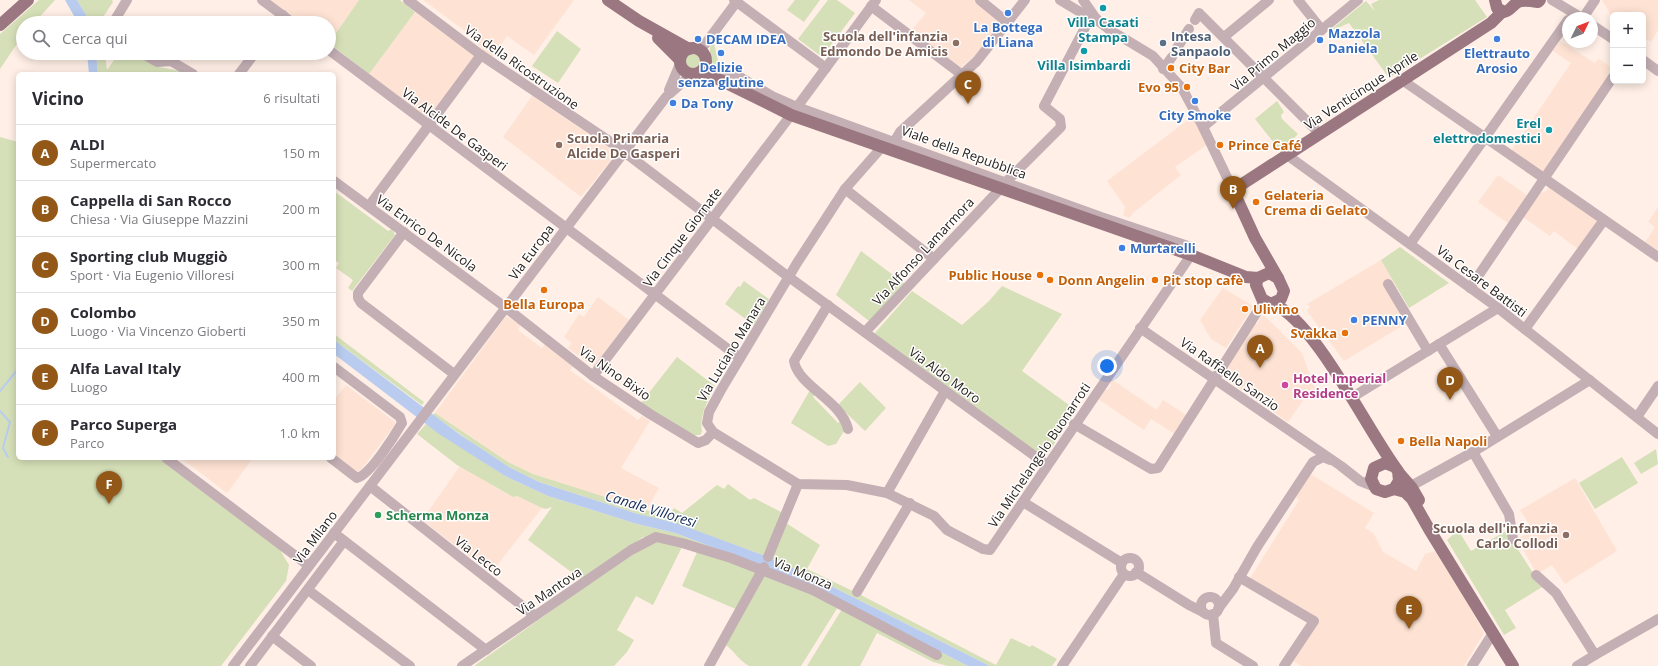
<!DOCTYPE html>
<html lang="it">
<meta charset="utf-8">
<style>
body{margin:0;font-family:"Open Sans",sans-serif;background:#f2f2f3;color:#2b2b33}
.controls{position:absolute;right:12px;top:12px;display:grid;overflow:hidden;border-radius:6px;box-shadow:0 2px 10px #0003}
.controls button{width:36px;height:36px;display:grid;place-items:center;padding:0;border:0;border-bottom:1px solid #e1e1e2;background:#fff;color:#2b2b33;font:20px sans-serif}
.compass{position:absolute;left:1562px;top:12px;width:36px;height:36px;border-radius:50%;background:#fff;box-shadow:0 2px 10px #0003;rotate:47deg}
.you{position:absolute;left:1107px;top:366px;width:14px;height:14px;margin:-10px;border:3px solid #fff;border-radius:50%;background:#1a73e8;box-shadow:0 0 0 6px #1a73e833}
.badge{display:grid;place-items:center;width:26px;height:26px;border-radius:50%;background:#935817;color:#fff;font-size:13px;font-weight:700}
.pin{position:absolute;translate:-50% -33px;filter:drop-shadow(0 1px 2px #0008)}
.pin::after{content:'';position:absolute;top:21px;width:14px;height:12px;background:inherit;clip-path:polygon(0 0,100% 0,50% 100%)}
.list{margin:0;padding:0;list-style:none}
h2{display:flex;justify-content:space-between;align-items:center;height:52px;margin:0;padding:0 16px;font-size:17px}
h2 small{font-size:13px;font-weight:400;color:#7c7c81}
.list li{display:grid;grid-template-columns:26px 1fr auto;gap:12px;align-items:center;box-sizing:border-box;height:56px;padding:0 16px;border-top:1px solid #e1e1e2}
.list b{display:block;font-size:15px;white-space:nowrap}
.list p{margin:0;font-size:13px;white-space:nowrap;color:#7c7c81}
.list em{font-size:13px;font-style:normal;color:#7c7c81}
.icon{flex:none;width:22px;height:22px;fill:none;stroke:currentColor;stroke-width:2;stroke-linecap:round;stroke-linejoin:round}
.map{position:relative;flex:none;width:1658px;height:666px;overflow:hidden}
.search{position:absolute;background:#fff;box-shadow:0 2px 10px #0003;left:16px;top:16px;width:320px;height:44px;display:flex;align-items:center;gap:10px;box-sizing:border-box;padding:0 14px;border-radius:22px;color:#7c7c81;font-size:15px}
.panel{position:absolute;background:#fff;box-shadow:0 2px 10px #0003;left:16px;top:72px;width:320px;height:388px;border-radius:6px}
.map>svg:first-child{display:block}
.built{fill:#fee3d4}
.green{fill:#d6e0b8}
.water{fill:#b9ccef}
.lines{fill:none;stroke-linecap:round;stroke-linejoin:round}
.stream{stroke:#b9ccef;stroke-width:2}
.minor{stroke:#c3afb4;stroke-width:10}
.major{stroke:#9a7781;stroke-width:12}
.culture-dot{fill:#0f9aa8;stroke:#fff;stroke-width:1.5}
.shop-dot{fill:#3f7fe0;stroke:#fff;stroke-width:1.5}
.education-dot{fill:#8d6e63;stroke:#fff;stroke-width:1.5}
.service-dot{fill:#5c6f8a;stroke:#fff;stroke-width:1.5}
.food-dot{fill:#e8710a;stroke:#fff;stroke-width:1.5}
.hotel-dot{fill:#d1479c;stroke:#fff;stroke-width:1.5}
.leisure-dot{fill:#2e9e5b;stroke:#fff;stroke-width:1.5}
.labels{text-anchor:middle;stroke-width:3;stroke-linejoin:round;paint-order:stroke}
.culture-label{font-size:13px;font-weight:bold;fill:#0d838f;stroke:#fff}
.shop-label{font-size:13px;font-weight:bold;fill:#366cbe;stroke:#fff;text-anchor:start}
.education-label{font-size:13px;font-weight:bold;fill:#785e54;stroke:#fff;text-anchor:end}
.service-label{font-size:13px;font-weight:bold;fill:#4e5e75;stroke:#fff;text-anchor:start}
.street-label{font-size:13px;fill:#29221e;stroke:#fff}
.food-label{font-size:13px;font-weight:bold;fill:#c56008;stroke:#fff;text-anchor:start}
.hotel-label{font-size:13px;font-weight:bold;fill:#b23c85;stroke:#fff;text-anchor:start}
.leisure-label{font-size:13px;font-weight:bold;fill:#27864d;stroke:#fff;text-anchor:start}
.water-label{font-size:14px;font-style:italic;fill:#172d59;stroke:#fff}
</style>
<div class="map">
<svg width="1658" height="666" viewBox="0 0 1658 666">
<rect width="100%" height="100%" fill="#ffefe6"/>
<g class="built">
<path d="M271,0H359L329,42V23H302Z"/>
<path d="M423,0H574L534,55L507,36L492,57L485,53L472,36Z"/>
<path d="M909,0H974L1001,22L977,54L961,67L911,31L926,13Z"/>
<path d="M1602,0H1658V30L1651,42L1643,37V15H1613V18Z"/>
<path d="M415,12L476,56L428,120L369,74Z"/>
<path d="M1560,41L1595,63L1598,59L1601,60L1613,69L1543,173L1511,151L1571,63L1553,51Z"/>
<path d="M532,96L617,153L581,197L503,137Z"/>
<path d="M1192,117L1208,144L1175,167L1181,175L1134,212L1129,218L1123,215L1125,207L1107,181Z"/>
<path d="M1498,175L1528,196L1509,224L1478,202Z"/>
<path d="M1549,187L1597,219L1598,223L1579,250L1554,231L1550,236L1523,217L1540,193L1546,191Z"/>
<path d="M1658,207V251L1645,242L1655,227L1648,222Z"/>
<path d="M1381,260L1397,288L1388,294L1407,323L1344,361L1307,311L1310,307L1307,304Z"/>
<path d="M1223,288L1253,306L1226,348L1211,339L1200,320Z"/>
<path d="M598,297L629,320L594,367L568,348L572,343L564,337L579,314L584,317Z"/>
<path d="M1263,314L1302,353L1318,397L1309,392L1288,422L1221,376L1254,322L1257,324Z"/>
<path d="M506,316L521,325L518,330L542,348L545,344L574,365L570,370L607,397L638,420L642,416L650,421L621,468L659,488L646,511L533,474L508,462L435,413Z"/>
<path d="M1111,379L1157,410L1163,400L1186,415L1175,434L1151,419L1144,430L1098,399L1104,390H1108L1111,386L1110,382Z"/>
<path d="M346,385L395,422L394,426L360,471L355,472L334,456V400Z"/>
<path d="M181,458H250L252,459L227,493Z"/>
<path d="M460,466L512,497L517,496L542,508L491,573L422,520Z"/>
<path d="M1309,473L1374,513L1365,528L1374,534L1383,552L1416,571L1425,554L1438,550L1484,633L1464,666H1301L1293,661L1317,620L1249,580L1299,500L1295,496Z"/>
<path d="M1575,478L1617,551L1565,584L1552,565L1537,574L1517,539L1533,530L1520,510Z"/>
</g>
<g class="green">
<path d="M39,0H55L34,23H23V35L0,69V34Z"/>
<path d="M77,0H112L113,2L99,23H91Z"/>
<path d="M359,0H400L415,12L369,74L329,43Z"/>
<path d="M795,0H820L804,22L787,10Z"/>
<path d="M828,0H837L855,13L822,57L798,39Z"/>
<path d="M1379,0H1475L1487,17L1389,78L1349,23L1327,33L1366,1L1375,11L1371,4Z"/>
<path d="M557,31L581,49L558,83L532,66Z"/>
<path d="M713,39L719,65L727,70L726,73L709,61L710,48Z"/>
<path d="M96,53H105L107,70L119,53H138L154,66L180,71L184,74H98Z"/>
<circle cx="693" cy="61" r="8"/>
<path d="M1277,101L1284,112L1281,115L1282,119L1298,134L1281,152L1255,119Z"/>
<path d="M0,137L18,142V458H158L280,550L289,565L286,581L221,666H0Z"/>
<path d="M334,191L388,231L392,229L395,235L352,291L348,288L353,280L336,268L339,263L334,260Z"/>
<path d="M1400,247L1449,283L1409,308L1381,260Z"/>
<path d="M861,251L905,284L869,321L836,295Z"/>
<path d="M744,281L769,299L754,325L725,304L738,286L740,287Z"/>
<path d="M1002,286L1062,314L1022,371L1076,410L1047,455L1042,456L874,334L912,291L962,325L989,301Z"/>
<path d="M334,334L424,402L422,405L334,340Z"/>
<path d="M677,357L715,386C708,402 699,414 702,432L700,435H691L641,403Z"/>
<path d="M860,382L886,408L865,431L838,405Z"/>
<path d="M810,390L815,395L813,397L838,423L841,420L844,431L836,444L828,446L791,423Z"/>
<path d="M435,413L508,462L533,474L668,517L674,508L682,513L717,485L724,489L728,484L750,500L754,498L783,513L786,523L820,545L807,569L859,594L996,665L1011,638L1030,647L1032,645L1057,659L1052,666H990L805,573L768,557L676,524L638,514L539,482L509,467L478,447L433,415Z"/>
<path d="M426,424L505,476L548,496L637,524L675,533L802,581L968,666H948L933,662L877,633L860,666H807L842,609L838,607L801,666H749C738,660 733,649 723,643L738,610L682,586L697,552L682,547L653,605L636,596L617,630L634,640L627,652L614,666H474L632,553L657,540L643,537L582,580L528,540L552,507L546,509L542,508L517,496L513,497L457,465L417,434Z"/>
<path d="M1656,449L1658,464L1641,474L1634,463Z"/>
<path d="M1622,457L1638,483L1595,509L1579,483Z"/>
<path d="M1458,530L1471,551L1506,531L1542,587L1505,610L1516,628L1504,635L1447,540Z"/>
</g>
<g class="water">
<path d="M65,0H77L91,23H78Z"/>
<path d="M87,53H96L98,74H89Z"/>
<path d="M334,340L459,434L509,467L539,482L638,514L676,523L768,557L805,573L990,666H968L802,581L675,533L637,524L548,496L505,476L439,434L334,354Z"/>
</g>
<g class="lines">
<g class="stream">
<path d="M0,391L18,369"/>
<path d="M0,411L10,422L3,448L8,457"/>
</g>
<g class="minor">
<path d="M262,0L293,23"/>
<path d="M408,0L481,55L615,145L782,272L1047,465"/>
<path d="M734,0L826,68"/>
<path d="M980,0L1007,22"/>
<path d="M1060,0L1090,18L1097,19"/>
<path d="M1083,0L1097,20L1110,30L1153,56L1182,88L1203,127L1233,190"/>
<path d="M1298,0L1322,30"/>
<path d="M1552,0L1582,18"/>
<path d="M871,6L961,74"/>
<path d="M1583,18L1595,0"/>
<path d="M1195,20L1199,13L1319,133"/>
<path d="M113,23L127,0"/>
<path d="M277,23L283,15"/>
<path d="M1592,25L1613,39"/>
<path d="M1224,37L1269,0"/>
<path d="M1177,48L1189,29"/>
<path d="M329,50L740,358"/>
<path d="M700,51L738,0"/>
<path d="M142,53L157,62L171,61L193,74"/>
<path d="M1643,60L1658,71"/>
<path d="M1163,69L1172,57"/>
<path d="M239,74L255,53"/>
<path d="M726,77L735,74L772,96L797,107L1101,217L1191,247V255L990,550L983,549L947,530L934,516L887,493L847,485L798,484L713,432L707,423L709,412L721,390L797,263L845,189L882,147"/>
<path d="M1402,80L1658,257"/>
<path d="M669,90L680,64"/>
<path d="M797,107L876,0"/>
<path d="M1203,127L1358,0"/>
<path d="M894,142L900,132L977,61L1025,0"/>
<path d="M1287,155L1498,308L1658,434"/>
<path d="M334,181L505,307L593,376L650,414L698,443L706,440L713,432"/>
<path d="M1006,182L1061,127L1060,119L1044,106L1090,18"/>
<path d="M845,189L934,259"/>
<path d="M369,206L481,55"/>
<path d="M404,232L358,293V298L361,303L454,374"/>
<path d="M1410,244L1568,20"/>
<path d="M1388,284L1428,351"/>
<path d="M1470,288L1613,77"/>
<path d="M828,305L794,361C798,386 841,400 848,429"/>
<path d="M1140,328L1341,466L1360,481L1373,486"/>
<path d="M1525,329L1604,220"/>
<path d="M865,332L1000,189"/>
<path d="M1439,344L1497,436"/>
<path d="M593,376L791,115"/>
<path d="M1351,398L1498,308"/>
<path d="M1637,417L1658,386"/>
<path d="M1074,424L1151,469L1158,468L1264,301"/>
<path d="M1473,452L1509,514L1513,539"/>
<path d="M166,458L309,566"/>
<path d="M331,458L357,478C370,475 395,435 402,423L400,417L334,367"/>
<path d="M370,486L535,616"/>
<path d="M1411,486L1473,452L1590,380"/>
<path d="M887,493L945,391"/>
<path d="M1023,502L1122,563"/>
<path d="M334,533L486,650"/>
<path d="M768,557L798,484"/>
<circle cx="1130" cy="567" r="9"/>
<path d="M1136,572L1189,605L1203,612"/>
<path d="M1536,575L1556,593L1595,655L1658,619"/>
<path d="M1239,577L1314,621L1284,666"/>
<path d="M308,590L410,666"/>
<path d="M857,592L910,503"/>
<circle cx="1210" cy="606" r="9"/>
<path d="M1218,609L1233,589L1257,547L1313,462L1323,457L1330,460"/>
<path d="M1213,614L1216,643L1253,666"/>
<path d="M272,636L311,666"/>
<path d="M233,666L666,97L692,74"/>
<path d="M250,666L344,541"/>
<path d="M462,666L631,550L656,537L682,543L731,558L813,590L937,655"/>
<path d="M709,666L764,567"/>
<path d="M1062,666L1124,574"/>
<path d="M1472,666L1493,633"/>
<path d="M1577,666L1595,655"/>
</g>
<g class="major">
<path d="M608,0L639,21L689,49"/>
<path d="M1495,0L1497,8L1504,12C1511,11 1513,3 1521,1C1526,0 1532,1 1538,2L1540,0"/>
<path d="M0,25L28,0"/>
<path d="M658,38L680,60"/>
<circle cx="693" cy="61" r="13"/>
<path d="M702,71L791,115L1191,255L1246,277L1258,278"/>
<path d="M1269,273L1278,278L1284,291L1281,299L1271,304L1262,299L1256,285L1258,278Z"/>
<path d="M1278,278L1255,238L1233,190L1491,23L1502,12"/>
<path d="M1274,304C1317,324 1367,430 1398,471L1399,481L1394,489L1385,492L1376,489L1371,479L1374,468L1385,463L1395,467"/>
<path d="M1399,473L1412,488L1419,500"/>
<path d="M1394,489L1405,492L1412,499L1429,529L1513,666"/>
</g>
</g>
<g class="culture-dot">
<circle cx="1103" cy="8" r="4"/>
<circle cx="1084" cy="51" r="4"/>
<circle cx="1549" cy="130" r="4"/>
</g>
<g class="shop-dot">
<circle cx="1008" cy="13" r="4"/>
<circle cx="698" cy="39" r="4"/>
<circle cx="1497" cy="39" r="4"/>
<circle cx="1320" cy="40" r="4"/>
<circle cx="721" cy="53" r="4"/>
<circle cx="1195" cy="101" r="4"/>
<circle cx="673" cy="103" r="4"/>
<circle cx="1122" cy="248" r="4"/>
<circle cx="1354" cy="320" r="4"/>
</g>
<g class="education-dot">
<circle cx="956" cy="43" r="4"/>
<circle cx="559" cy="145" r="4"/>
<circle cx="1566" cy="535" r="4"/>
</g>
<circle class="service-dot" cx="1163" cy="43" r="4"/>
<g class="food-dot">
<circle cx="1171" cy="68" r="4"/>
<circle cx="1187" cy="87" r="4"/>
<circle cx="1220" cy="145" r="4"/>
<circle cx="1256" cy="202" r="4"/>
<circle cx="1040" cy="275" r="4"/>
<circle cx="1050" cy="280" r="4"/>
<circle cx="1155" cy="280" r="4"/>
<circle cx="544" cy="290" r="4"/>
<circle cx="1245" cy="309" r="4"/>
<circle cx="1345" cy="333" r="4"/>
<circle cx="1401" cy="441" r="4"/>
</g>
<circle class="hotel-dot" cx="1285" cy="385" r="4"/>
<circle class="leisure-dot" cx="378" cy="515" r="4"/>
<g class="labels">
<g class="culture-label">
<text x="1103" y="27">Villa Casati<tspan x="1103" dy="15">Stampa</tspan></text>
<text x="1084" y="70">Villa Isimbardi</text>
<text x="1541" y="128" text-anchor="end">Erel<tspan x="1541" dy="15">elettrodomestici</tspan></text>
</g>
<g class="shop-label">
<text x="1008" y="32" text-anchor="middle">La Bottega<tspan x="1008" dy="15">di Liana</tspan></text>
<text x="1328" y="38">Mazzola<tspan x="1328" dy="15">Daniela</tspan></text>
<text x="706" y="44">DECAM IDEA</text>
<text x="1497" y="58" text-anchor="middle">Elettrauto<tspan x="1497" dy="15">Arosio</tspan></text>
<text x="721" y="72" text-anchor="middle">Delizie<tspan x="721" dy="15">senza glutine</tspan></text>
<text x="681" y="108">Da Tony</text>
<text x="1195" y="120" text-anchor="middle">City Smoke</text>
<text x="1130" y="253">Murtarelli</text>
<text x="1362" y="325">PENNY</text>
</g>
<g class="education-label">
<text x="948" y="41">Scuola dell'infanzia<tspan x="948" dy="15">Edmondo De Amicis</tspan></text>
<text x="567" y="143" text-anchor="start">Scuola Primaria<tspan x="567" dy="15">Alcide De Gasperi</tspan></text>
<text x="1558" y="533">Scuola dell'infanzia<tspan x="1558" dy="15">Carlo Collodi</tspan></text>
</g>
<g class="service-label">
<text x="1171" y="41">Intesa<tspan x="1171" dy="15">Sanpaolo</tspan></text>
</g>
<g class="street-label">
<text transform="translate(1273 54) rotate(-40)" y="5">Via Primo Maggio</text>
<text transform="translate(522 67) rotate(35)" y="5">Via della Ricostruzione</text>
<text transform="translate(1361 90) rotate(-33)" y="5">Via Venticinque Aprile</text>
<text transform="translate(455 129) rotate(37)" y="5">Via Alcide De Gasperi</text>
<text transform="translate(964 152) rotate(20)" y="5">Viale della Repubblica</text>
<text transform="translate(427 233) rotate(36)" y="5">Via Enrico De Nicola</text>
<text transform="translate(682 237) rotate(-53)" y="5">Via Cinque Giornate</text>
<text transform="translate(923 251) rotate(-47)" y="5">Via Alfonso Lamarmora</text>
<text transform="translate(531 252) rotate(-53)" y="5">Via Europa</text>
<text transform="translate(1482 281) rotate(37)" y="5">Via Cesare Battisti</text>
<text transform="translate(731 349) rotate(-59)" y="5">Via Luciano Manara</text>
<text transform="translate(615 373) rotate(35)" y="5">Via Nino Bixio</text>
<text transform="translate(1230 374) rotate(35)" y="5">Via Raffaello Sanzio</text>
<text transform="translate(945 375) rotate(36)" y="5">Via Aldo Moro</text>
<text transform="translate(1039 455) rotate(-56)" y="5">Via Michelangelo Buonarroti</text>
<text transform="translate(315 537) rotate(-53)" y="5">Via Milano</text>
<text transform="translate(479 556) rotate(38)" y="5">Via Lecco</text>
<text transform="translate(803 573) rotate(23)" y="5">Via Monza</text>
<text transform="translate(549 591) rotate(-34)" y="5">Via Mantova</text>
</g>
<g class="food-label">
<text x="1179" y="73">City Bar</text>
<text x="1179" y="92" text-anchor="end">Evo 95</text>
<text x="1228" y="150">Prince Café</text>
<text x="1264" y="200">Gelateria<tspan x="1264" dy="15">Crema di Gelato</tspan></text>
<text x="1032" y="280" text-anchor="end">Public House</text>
<text x="1058" y="285">Donn Angelin</text>
<text x="1163" y="285">Pit stop cafè</text>
<text x="544" y="309" text-anchor="middle">Bella Europa</text>
<text x="1253" y="314">Ulivino</text>
<text x="1337" y="338" text-anchor="end">Svakka</text>
<text x="1409" y="446">Bella Napoli</text>
</g>
<g class="hotel-label">
<text x="1293" y="383">Hotel Imperial<tspan x="1293" dy="15">Residence</tspan></text>
</g>
<g class="leisure-label">
<text x="386" y="520">Scherma Monza</text>
</g>
<g class="water-label">
<text transform="translate(651 509) rotate(17)" y="5">Canale Villoresi</text>
</g>
</g>
</svg>
<div class="controls">
<button>+</button>
<button>−</button>
</div>
<svg class="compass" viewBox="-18 -18 36 36"><path d="M0-13l5 13h-10z" fill="#e53935"/><path d="M0 13l5-13h-10z" fill="#7c7c81"/></svg>
<div class="you"></div>
<div class="pin badge" style="left:1260px;top:368px">A</div>
<div class="pin badge" style="left:1233px;top:209px">B</div>
<div class="pin badge" style="left:968px;top:104px">C</div>
<div class="pin badge" style="left:1450px;top:400px">D</div>
<div class="pin badge" style="left:1409px;top:629px">E</div>
<div class="pin badge" style="left:109px;top:504px">F</div>
<div class="search"><svg class="icon" aria-label="search" viewBox="0 0 24 24"><circle cx="10" cy="10" r="6"/><path d="M15 15l6 6"/></svg>Cerca qui</div>
<section class="panel">
<h2>Vicino<small>6 risultati</small></h2>
<ul class="list">
<li><span class="badge">A</span><div><b>ALDI</b><p>Supermercato</p></div><em>150 m</em></li>
<li><span class="badge">B</span><div><b>Cappella di San Rocco</b><p>Chiesa · Via Giuseppe Mazzini</p></div><em>200 m</em></li>
<li><span class="badge">C</span><div><b>Sporting club Muggiò</b><p>Sport · Via Eugenio Villoresi</p></div><em>300 m</em></li>
<li><span class="badge">D</span><div><b>Colombo</b><p>Luogo · Via Vincenzo Gioberti</p></div><em>350 m</em></li>
<li><span class="badge">E</span><div><b>Alfa Laval Italy</b><p>Luogo</p></div><em>400 m</em></li>
<li><span class="badge">F</span><div><b>Parco Superga</b><p>Parco</p></div><em>1.0 km</em></li>
</ul>
</section>
</div>
